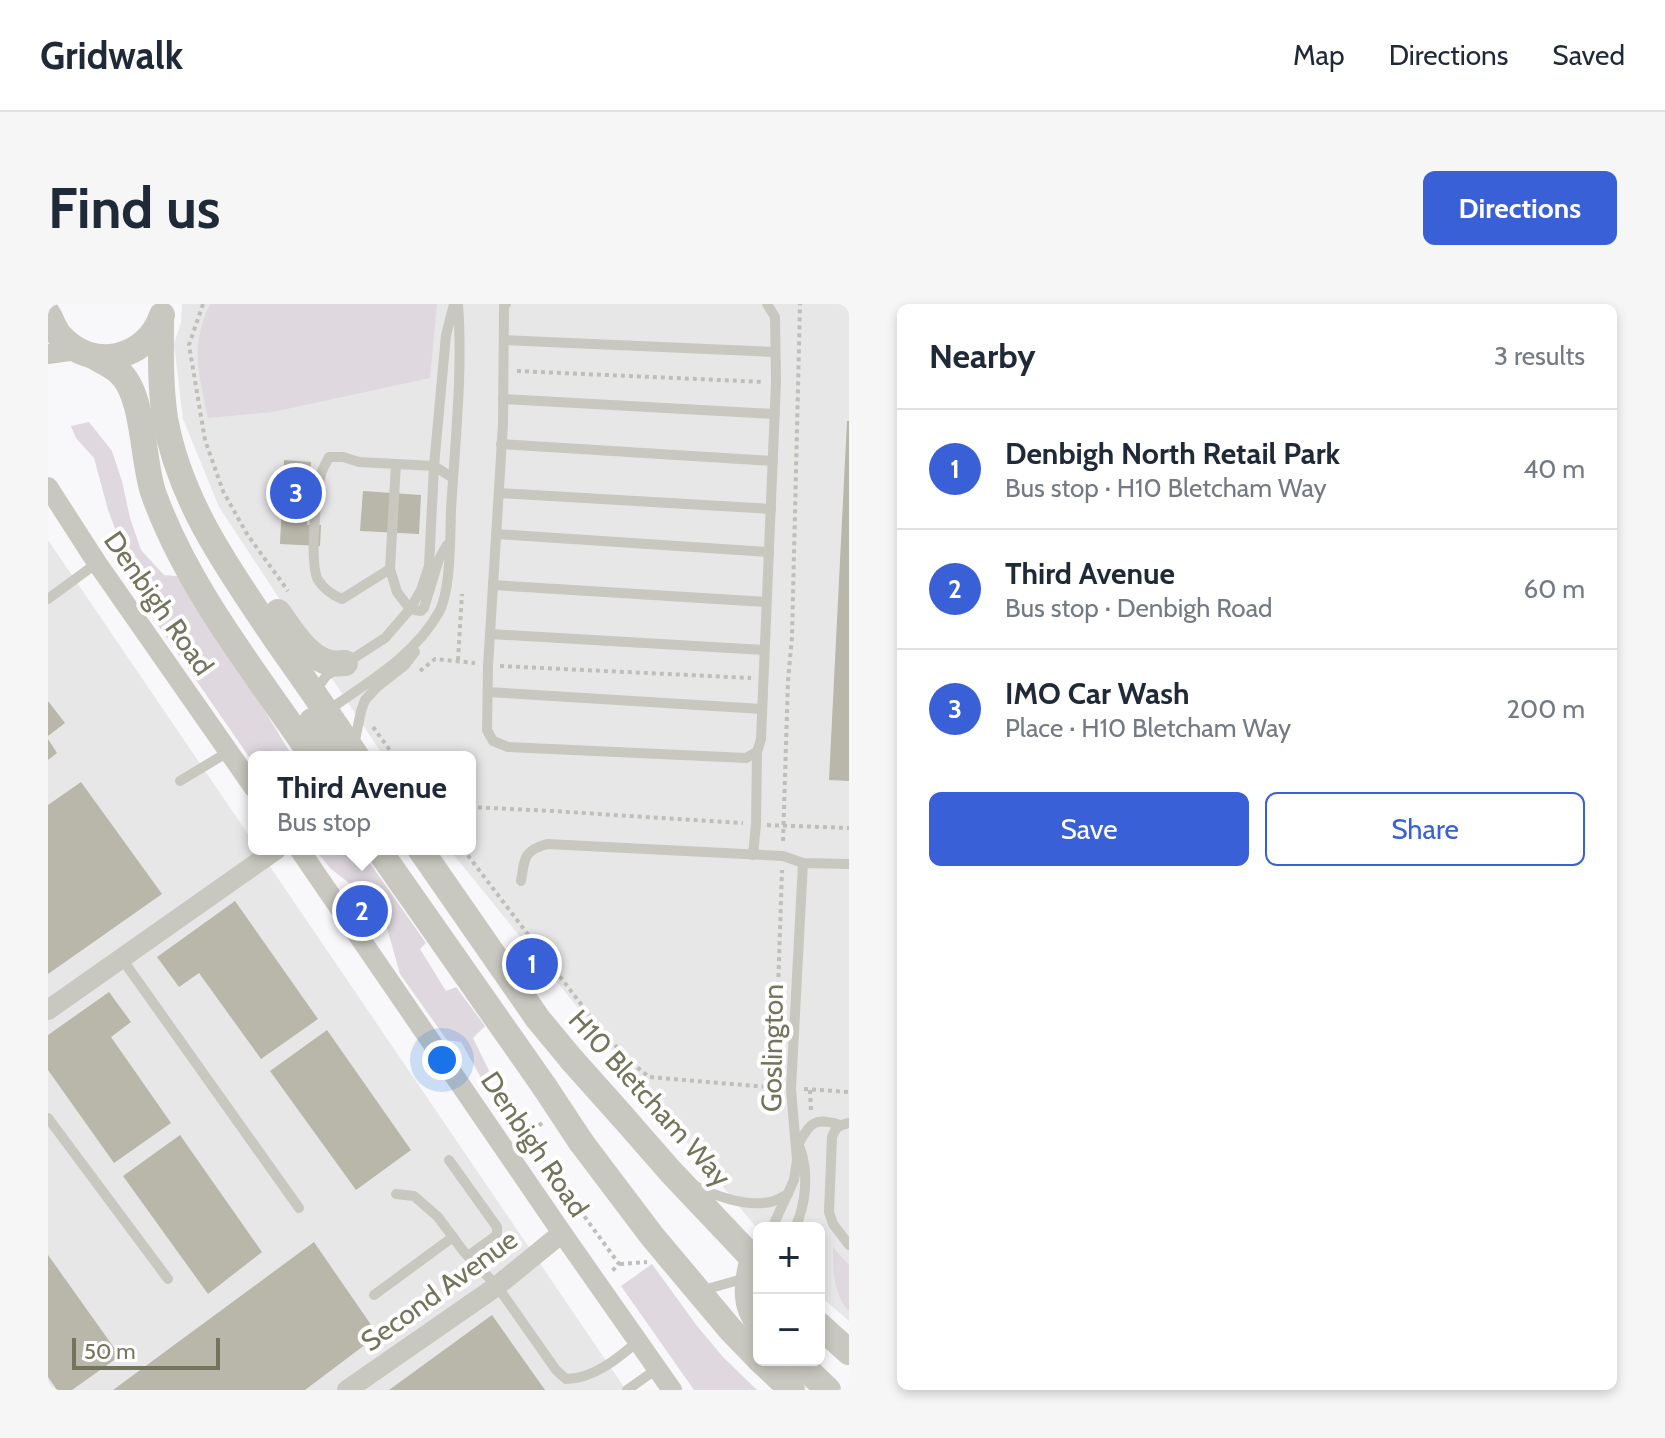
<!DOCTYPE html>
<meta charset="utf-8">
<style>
body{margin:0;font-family:Cabin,sans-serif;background:#f6f6f7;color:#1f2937}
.controls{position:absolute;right:24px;bottom:24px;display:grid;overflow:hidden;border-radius:12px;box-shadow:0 4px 12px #0003}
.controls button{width:72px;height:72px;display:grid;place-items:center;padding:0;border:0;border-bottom:2px solid #e0e1e3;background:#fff;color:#1f2937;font:40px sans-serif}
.scale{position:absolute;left:24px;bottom:20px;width:148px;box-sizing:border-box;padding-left:8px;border:4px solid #74745d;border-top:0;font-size:22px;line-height:28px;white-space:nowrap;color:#74745d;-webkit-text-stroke:6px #fff;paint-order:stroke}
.you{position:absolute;left:394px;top:756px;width:28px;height:28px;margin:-20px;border:6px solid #fff;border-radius:50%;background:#1a73e8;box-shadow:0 0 0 12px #1a73e833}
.badge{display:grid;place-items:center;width:52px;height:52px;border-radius:50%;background:#3960d7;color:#fff;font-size:26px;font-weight:700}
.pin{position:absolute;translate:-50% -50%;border:4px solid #fff;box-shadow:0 2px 8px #0006}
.popup{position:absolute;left:200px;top:447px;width:228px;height:104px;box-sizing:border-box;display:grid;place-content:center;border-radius:12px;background:#fff;filter:drop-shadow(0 2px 6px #0005);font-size:26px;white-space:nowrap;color:#747a83}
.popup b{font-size:30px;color:#1f2937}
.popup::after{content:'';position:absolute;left:50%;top:100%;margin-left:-16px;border:16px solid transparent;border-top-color:#fff}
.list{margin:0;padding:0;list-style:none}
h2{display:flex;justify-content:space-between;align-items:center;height:104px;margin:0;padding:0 32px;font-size:34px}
h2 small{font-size:26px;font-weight:400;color:#747a83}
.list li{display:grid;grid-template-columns:52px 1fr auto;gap:24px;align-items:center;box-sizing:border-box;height:120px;padding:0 32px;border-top:2px solid #e0e1e3}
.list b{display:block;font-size:30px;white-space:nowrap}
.list p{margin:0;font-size:26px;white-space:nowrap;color:#747a83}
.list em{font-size:26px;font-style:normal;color:#747a83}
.actions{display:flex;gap:16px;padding:24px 32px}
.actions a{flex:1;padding:18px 0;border:2px solid #3960d7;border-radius:12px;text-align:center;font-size:28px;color:#3960d7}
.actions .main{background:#3960d7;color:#fff}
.map{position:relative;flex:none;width:801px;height:1086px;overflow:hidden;border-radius:12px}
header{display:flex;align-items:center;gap:48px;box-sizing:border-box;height:112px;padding:0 40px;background:#fff;border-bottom:2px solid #e0e1e3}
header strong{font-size:38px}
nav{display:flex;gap:44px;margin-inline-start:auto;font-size:28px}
.intro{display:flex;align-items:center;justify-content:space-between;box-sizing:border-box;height:192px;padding:0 48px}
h1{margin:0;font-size:56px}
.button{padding:20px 36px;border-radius:12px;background:#3960d7;color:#fff;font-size:28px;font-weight:700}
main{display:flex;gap:48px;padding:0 48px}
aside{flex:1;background:#fff;border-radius:12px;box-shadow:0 4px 12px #0003}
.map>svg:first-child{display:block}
.built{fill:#e8e7e7}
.green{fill:#e0d8df}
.building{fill:#b8b7aa}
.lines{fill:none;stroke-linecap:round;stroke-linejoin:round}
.path{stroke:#bfbfb9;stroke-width:4;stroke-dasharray:4 4;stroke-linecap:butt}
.service{stroke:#c8c8c0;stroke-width:10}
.minor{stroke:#c8c8c0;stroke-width:20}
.tertiary{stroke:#c8c8c0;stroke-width:26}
.tertiary-bridge{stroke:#c8c8c0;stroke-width:26}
.labels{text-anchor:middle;stroke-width:8;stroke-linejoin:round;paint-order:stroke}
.street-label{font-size:28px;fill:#74745d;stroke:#fff}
</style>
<header>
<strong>Gridwalk</strong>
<nav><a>Map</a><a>Directions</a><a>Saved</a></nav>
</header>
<div class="intro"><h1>Find us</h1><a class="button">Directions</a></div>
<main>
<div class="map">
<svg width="801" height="1086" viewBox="0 0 801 1086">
<rect width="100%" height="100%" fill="#f8f7f9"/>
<g class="built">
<path d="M134,0H801V1017L771,991V924H711V927L401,545H422V453H336L250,323L171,203L135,115L126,40L133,18Z"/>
<path d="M0,236L206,539V545H210L578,1086H0Z"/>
</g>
<g class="green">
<path d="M162,0H389L382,74L225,108L160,114C151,68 141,45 162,0Z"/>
<path d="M41,118L64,147L74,177L82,214L93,246L116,271L129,272L183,351L243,450L240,453H206V460L96,301L99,278L79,256L60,206L46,154L28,134L23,122Z"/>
<path d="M267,545H312L378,639L372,645L398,687L408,683L437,722L425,734L442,769L436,779L413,738L399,736L352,670L339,624L306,583L282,564Z"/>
<path d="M785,943L801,961V1007C785,992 785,964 785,943Z"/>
<path d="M604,960L649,1022L675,1053L709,1086H646L573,982Z"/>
</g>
<g class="building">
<path d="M799,117H801V477L781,476Z"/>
<path d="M236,156L263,158L259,221H273L272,242L232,240Z"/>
<path d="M315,187L373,191L371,230L312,227Z"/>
<path d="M0,397L17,419L0,432Z"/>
<path d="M0,435L9,449L0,456Z"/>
<path d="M33,478L114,590L0,670V501Z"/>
<path d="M187,597L270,715L213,755L151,669L131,683L109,653Z"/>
<path d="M61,688L83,718L63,733L123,819L66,859L0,766V731Z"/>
<path d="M279,726L363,846L308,886L222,767Z"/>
<path d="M132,831L214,948L160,990L75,872Z"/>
<path d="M266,938L330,1031L257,1086H65Z"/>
<path d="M0,951L72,1052L24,1086H9L0,1073Z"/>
<path d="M444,1011L497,1086H341Z"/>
</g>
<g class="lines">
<g class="path">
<path d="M155,0L141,41L157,136L175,187L199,230L240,287"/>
<path d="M469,67L716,78"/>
<path d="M410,356L414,290"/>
<path d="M452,362L703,374"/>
<path d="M372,367L387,355L427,359"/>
<path d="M325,423L347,453"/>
<path d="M422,503L504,507L695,519"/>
<path d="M719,521L801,524"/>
<path d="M735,537L740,377L744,333L752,0"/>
<path d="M415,545L542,712L578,754L601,773L731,784"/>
<path d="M561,767L578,754"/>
<path d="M727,777L734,566"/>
<path d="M756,785L801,788"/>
<path d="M762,786L763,807"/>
<path d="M443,792L448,787L478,831"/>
<path d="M494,819L478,832L571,960L562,969"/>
<path d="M572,960L599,958"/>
<path d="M771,980L775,984L771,988"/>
</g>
<g class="service">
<path d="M458,0L456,2L455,120L440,362L439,426L445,437L460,443L698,454L709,448L713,435L728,78L727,13L719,0"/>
<path d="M456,36L727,48"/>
<path d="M455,95L727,110"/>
<path d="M453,140L725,157"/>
<path d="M348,160L342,265L349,288L362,305L373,307L376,304L391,255L399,241"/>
<path d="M451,189L723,205"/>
<path d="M448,230L721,248"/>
<path d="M342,265L294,295C284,291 276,285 270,276C261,258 268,190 273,170C275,164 278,159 281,153H295L311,158L386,162L405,174"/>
<path d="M445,281L718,298"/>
<path d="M0,295L49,259"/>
<path d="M442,330L716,346"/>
<path d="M267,388L278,372L337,334L362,305L373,286L381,262L386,162L398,31L406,0"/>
<path d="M440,388L714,405"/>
<path d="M278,408C318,379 366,353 391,308C403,286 402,233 403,206C407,138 415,68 410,0"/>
<path d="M306,441L313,407L317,396L329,383L357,361L367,348"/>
<path d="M132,477L180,448"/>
<path d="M705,551L708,520L709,448"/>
<path d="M473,577C477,554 475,547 499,540L735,552L755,559L801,560"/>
<path d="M74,655L251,904"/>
<path d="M0,814L120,975"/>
<path d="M801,819C791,821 787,824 784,833L781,908L785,920L801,941"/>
<path d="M751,839C762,818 768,813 792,821"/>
<path d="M401,856L449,923V931L420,952"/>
<path d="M647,882C668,892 698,903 722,898C728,897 734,893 740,890"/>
<path d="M348,890L366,892L390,913L416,948L449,982L508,1066L518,1075C545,1075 571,1054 591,1036"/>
<path d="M724,924L746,876L749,856L743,785L755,559"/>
<path d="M747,924C758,900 761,869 752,844"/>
<path d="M652,987L698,974"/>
<path d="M326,991L405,933"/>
<path d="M579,1086L610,1064"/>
</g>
<g class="minor">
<path d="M0,50L29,46"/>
<path d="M0,183L49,259L206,484"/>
<path d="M251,545L514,929L624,1086"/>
<path d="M0,706L229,545"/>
<path d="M299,1086L449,982L514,929"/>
</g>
<g class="tertiary">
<path d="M0,10C4,17 7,26 12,32C44,68 99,56 114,11"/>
<path d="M113,15C113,48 112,81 117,114C132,199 182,267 229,337C256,375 283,414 309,453"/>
<path d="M45,52C53,57 64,61 71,68C97,90 94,159 106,191C141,287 208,369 265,453"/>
<path d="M230,308C243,326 260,355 283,359C288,360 293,359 297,359"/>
<path d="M264,417L267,426L285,453"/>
<path d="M330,545L496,782"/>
<path d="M372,545L490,715L524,756"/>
<path d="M574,812L623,868L711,961"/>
<path d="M533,838L604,932L682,1025L711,1055"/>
<path d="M705,954C699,976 695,1001 711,1019"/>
<path d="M771,1021L801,1048"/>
<path d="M712,1056L744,1086"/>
<path d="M749,1056L780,1086"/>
</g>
<g class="tertiary-bridge">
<path d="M524,756L574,812"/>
<path d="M496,782L533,838"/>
</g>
</g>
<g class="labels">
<g class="street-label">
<text transform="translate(111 299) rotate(55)" y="10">Denbigh Road</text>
<text transform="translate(724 744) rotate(-89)" y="10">Goslington</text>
<text transform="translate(602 794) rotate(48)" y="10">H10 Bletcham Way</text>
<text transform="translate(487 840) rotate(56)" y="10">Denbigh Road</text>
<text transform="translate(391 986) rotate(-36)" y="10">Second Avenue</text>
</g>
</g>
</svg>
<div class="controls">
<button>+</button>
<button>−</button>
</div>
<div class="scale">50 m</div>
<div class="you"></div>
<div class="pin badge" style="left:484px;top:660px">1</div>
<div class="pin badge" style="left:314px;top:607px">2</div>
<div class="popup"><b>Third Avenue</b>Bus stop</div>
<div class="pin badge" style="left:248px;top:189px">3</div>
</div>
<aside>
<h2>Nearby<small>3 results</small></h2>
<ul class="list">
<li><span class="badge">1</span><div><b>Denbigh North Retail Park</b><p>Bus stop · H10 Bletcham Way</p></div><em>40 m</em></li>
<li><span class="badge">2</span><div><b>Third Avenue</b><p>Bus stop · Denbigh Road</p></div><em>60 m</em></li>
<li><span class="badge">3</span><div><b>IMO Car Wash</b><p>Place · H10 Bletcham Way</p></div><em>200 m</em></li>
</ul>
<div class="actions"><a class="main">Save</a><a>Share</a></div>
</aside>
</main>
